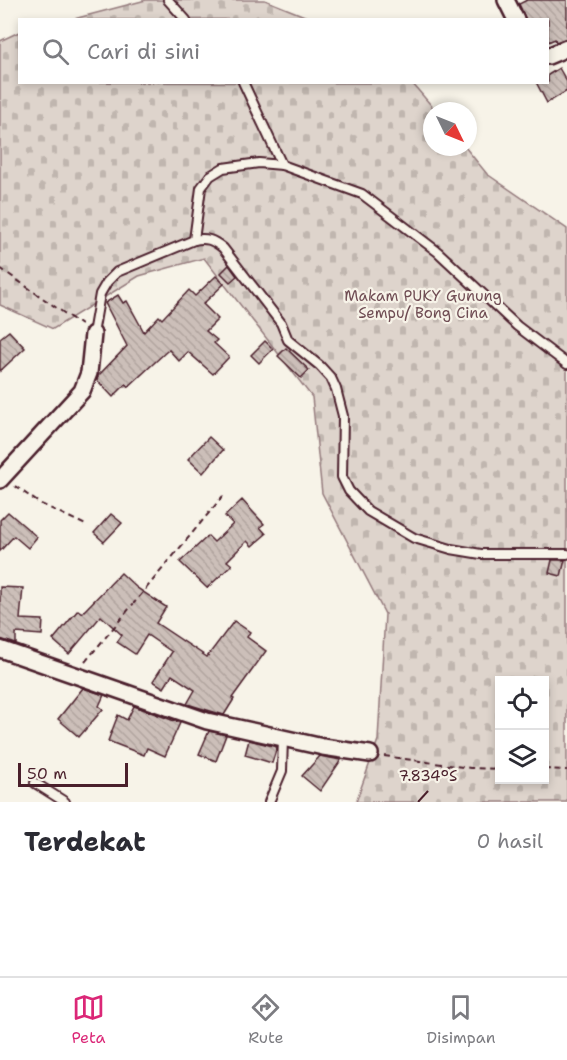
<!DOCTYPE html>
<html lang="id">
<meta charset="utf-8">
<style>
body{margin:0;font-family:"Shantell Sans",sans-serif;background:#f7f7f7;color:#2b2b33}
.controls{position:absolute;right:18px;bottom:18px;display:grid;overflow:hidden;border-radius:0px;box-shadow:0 3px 9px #0003}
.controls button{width:54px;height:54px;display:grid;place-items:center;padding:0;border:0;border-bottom:2px solid #e1e1e2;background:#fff;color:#2b2b33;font:30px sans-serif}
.compass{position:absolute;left:423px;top:102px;width:54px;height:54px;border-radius:50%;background:#fff;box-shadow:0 3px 9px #0003;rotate:133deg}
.scale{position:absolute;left:18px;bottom:15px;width:110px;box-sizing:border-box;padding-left:6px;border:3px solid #4a1f2b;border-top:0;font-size:16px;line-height:21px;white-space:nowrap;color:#4a1f2b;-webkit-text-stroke:4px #f7f3e8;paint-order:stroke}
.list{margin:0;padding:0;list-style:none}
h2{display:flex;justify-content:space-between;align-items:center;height:78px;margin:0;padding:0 24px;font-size:26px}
h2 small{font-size:20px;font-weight:400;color:#7c7c81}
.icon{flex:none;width:33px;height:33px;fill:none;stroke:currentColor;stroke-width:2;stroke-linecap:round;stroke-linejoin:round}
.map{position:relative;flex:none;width:567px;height:802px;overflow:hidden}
.search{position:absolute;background:#fff;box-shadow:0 3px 9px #0003;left:18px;right:18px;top:18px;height:66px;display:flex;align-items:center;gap:15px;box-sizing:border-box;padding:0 21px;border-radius:0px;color:#7c7c81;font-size:22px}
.sheet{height:174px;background:#fff}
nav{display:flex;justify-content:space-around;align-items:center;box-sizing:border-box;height:84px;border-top:2px solid #e1e1e2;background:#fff;font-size:16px;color:#7c7c81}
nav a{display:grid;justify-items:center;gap:3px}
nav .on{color:#db2777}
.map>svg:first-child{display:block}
.cemetery{fill:url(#cemetery-stones);stroke:#947a7c;stroke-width:1.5;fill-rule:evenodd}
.building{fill:url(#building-back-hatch);stroke:#4a1f2b;stroke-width:1.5}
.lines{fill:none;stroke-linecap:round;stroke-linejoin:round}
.lane-casing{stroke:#4a1f2b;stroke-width:12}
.street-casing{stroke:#4a1f2b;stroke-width:20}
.path{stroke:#4a1f2b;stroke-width:2;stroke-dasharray:6 4.5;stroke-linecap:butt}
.lane{stroke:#f7f3e8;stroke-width:8}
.street{stroke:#f7f3e8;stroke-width:15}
.ticks{fill:none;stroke:#4a1f2b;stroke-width:2}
.labels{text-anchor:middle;stroke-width:4.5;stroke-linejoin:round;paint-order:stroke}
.park-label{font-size:15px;fill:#6f4c53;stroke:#f7f3e8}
.ticks-label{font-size:15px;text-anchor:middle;fill:#4a1f2b;stroke:#f7f3e8;stroke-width:4.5;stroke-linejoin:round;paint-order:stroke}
</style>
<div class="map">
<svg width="567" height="802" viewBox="0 0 567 802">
<defs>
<pattern id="cemetery-stones" width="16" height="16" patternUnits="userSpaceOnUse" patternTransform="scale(1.5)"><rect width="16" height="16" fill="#ded4cc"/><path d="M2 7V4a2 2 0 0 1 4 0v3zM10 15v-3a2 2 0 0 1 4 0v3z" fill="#c0b6af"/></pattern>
<pattern id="building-back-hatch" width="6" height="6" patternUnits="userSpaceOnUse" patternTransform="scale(1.5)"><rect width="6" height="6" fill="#ccbfb9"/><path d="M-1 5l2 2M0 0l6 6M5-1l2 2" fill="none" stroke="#b1a49f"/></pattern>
</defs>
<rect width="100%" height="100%" fill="#f7f3e8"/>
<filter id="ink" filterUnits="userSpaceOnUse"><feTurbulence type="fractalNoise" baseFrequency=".0167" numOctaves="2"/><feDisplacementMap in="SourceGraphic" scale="12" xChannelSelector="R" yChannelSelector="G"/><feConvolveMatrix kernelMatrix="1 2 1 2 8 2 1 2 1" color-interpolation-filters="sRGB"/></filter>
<g filter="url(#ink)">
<g class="cemetery">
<path d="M146,0H265L312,19L70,20Z"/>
<path d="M19,32L20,82L412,83L436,111H432V147H465L487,174L567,229V802H356L378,740L385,614L322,493L312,397L204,258L139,276L53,329L0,305V41ZM500,680H544V780H500Z"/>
</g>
<g class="building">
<path d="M527,0H567V38L556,42L555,39L548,42V20H526L519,4Z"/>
<path d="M559,68L567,82V91L547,103L536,82H548V75Z"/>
<path d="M229,265L237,276L230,282L221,273Z"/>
<path d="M216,276L224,284L203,304L218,319L206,331L217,340L214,343L229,357L213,374L188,352L179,361L169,350L167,351L128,387L126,384L113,397L97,380L98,376L127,346L105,303L118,295L123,303L127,301L144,332L159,316L162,319L189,290L195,296Z"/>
<path d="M9,331L25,348L0,371V338Z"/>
<path d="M265,341L273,349L259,363L251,355Z"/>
<path d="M286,348L309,370L301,378L278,356Z"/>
<path d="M209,437L223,450L203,473L188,459Z"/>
<path d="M242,500L264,524L260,527L266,534L252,546L247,541L227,561L232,565L207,588L180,562L208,536L214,542L233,524L225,516Z"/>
<path d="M8,512L37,537L28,548L14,536L0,551V520Z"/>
<path d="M111,514L122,523L104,542L94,533Z"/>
<path d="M552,560H565L561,576L549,573Z"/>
<path d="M121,573L137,588L166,607L156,623L207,657L234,621L250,632L247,637L266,651L232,698L234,699L224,715L187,704L195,690L172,675L164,688L153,681L172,652L147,635L135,654L117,642L122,635L101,616L69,654L53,640L78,610L82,613Z"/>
<path d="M0,587L23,588L20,619L43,620L42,635L16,633V644L0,639Z"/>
<path d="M83,688L104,695L99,706L103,709L79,737L58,719Z"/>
<path d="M134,706L180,723L165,756L147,748L144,755L108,741L118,715L127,720Z"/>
<path d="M209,731L226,735L216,761L199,754Z"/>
<path d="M249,740L277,747L272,763L245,755Z"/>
<path d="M320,756L341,760L320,791L302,776Z"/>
</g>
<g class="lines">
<defs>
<g id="lane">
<path d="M168,0L186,20"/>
<path d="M243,82L282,165"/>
<path d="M194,240L201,188L210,176L223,168L259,163L282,165L362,194L438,252L517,326L567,364"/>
<path d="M93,334L100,294L107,282L117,272L194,240C206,237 213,240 223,248L281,323L288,340L320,366L331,378L336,389L343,416L342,477L349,491L368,511L414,538L451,549L481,554H567"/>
<path d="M35,783L65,802"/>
<path d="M269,802L282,771L283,738"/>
</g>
<g id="street">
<path d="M506,0L516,20"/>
<path d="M548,56L567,48"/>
<path d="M0,480L82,391L89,373L93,334"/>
<path d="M0,649L207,721L323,747L370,754"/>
</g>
</defs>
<use href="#lane" class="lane-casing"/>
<use href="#street" class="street-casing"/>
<g class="path">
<path d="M0,268L81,325"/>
<path d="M15,486L39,503L88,526"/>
<path d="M85,662L223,496"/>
<path d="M384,756L470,768L500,769"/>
<path d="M544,769L567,770"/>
</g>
<use href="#lane" class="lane"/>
<use href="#street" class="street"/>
</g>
</g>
<path class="ticks" d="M418,802L428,791"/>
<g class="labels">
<g class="park-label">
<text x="423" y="301">Makam PUKY Gunung<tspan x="423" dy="17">Sempu/ Bong Cina</tspan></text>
</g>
</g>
<g class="ticks-label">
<text x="428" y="781">7.834°S</text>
</g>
</svg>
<div class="controls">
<button><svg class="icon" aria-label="locate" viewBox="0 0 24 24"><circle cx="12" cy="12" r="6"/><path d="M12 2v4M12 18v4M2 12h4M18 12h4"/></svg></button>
<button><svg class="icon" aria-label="layers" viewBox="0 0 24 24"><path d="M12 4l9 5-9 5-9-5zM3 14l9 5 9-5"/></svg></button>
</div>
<svg class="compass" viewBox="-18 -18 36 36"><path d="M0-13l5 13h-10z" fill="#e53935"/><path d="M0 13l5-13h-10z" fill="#7c7c81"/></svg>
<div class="scale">50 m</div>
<div class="search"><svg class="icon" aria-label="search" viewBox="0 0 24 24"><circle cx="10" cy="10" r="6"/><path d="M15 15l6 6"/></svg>Cari di sini</div>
</div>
<section class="sheet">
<h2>Terdekat<small>0 hasil</small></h2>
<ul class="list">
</ul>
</section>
<nav>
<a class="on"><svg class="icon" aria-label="map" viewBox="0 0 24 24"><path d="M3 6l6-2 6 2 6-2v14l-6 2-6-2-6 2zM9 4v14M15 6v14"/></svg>Peta</a>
<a><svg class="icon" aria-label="directions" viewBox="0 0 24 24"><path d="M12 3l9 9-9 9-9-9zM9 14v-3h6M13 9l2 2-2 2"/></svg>Rute</a>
<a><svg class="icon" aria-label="saved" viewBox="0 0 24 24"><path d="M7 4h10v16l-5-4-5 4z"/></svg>Disimpan</a>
</nav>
